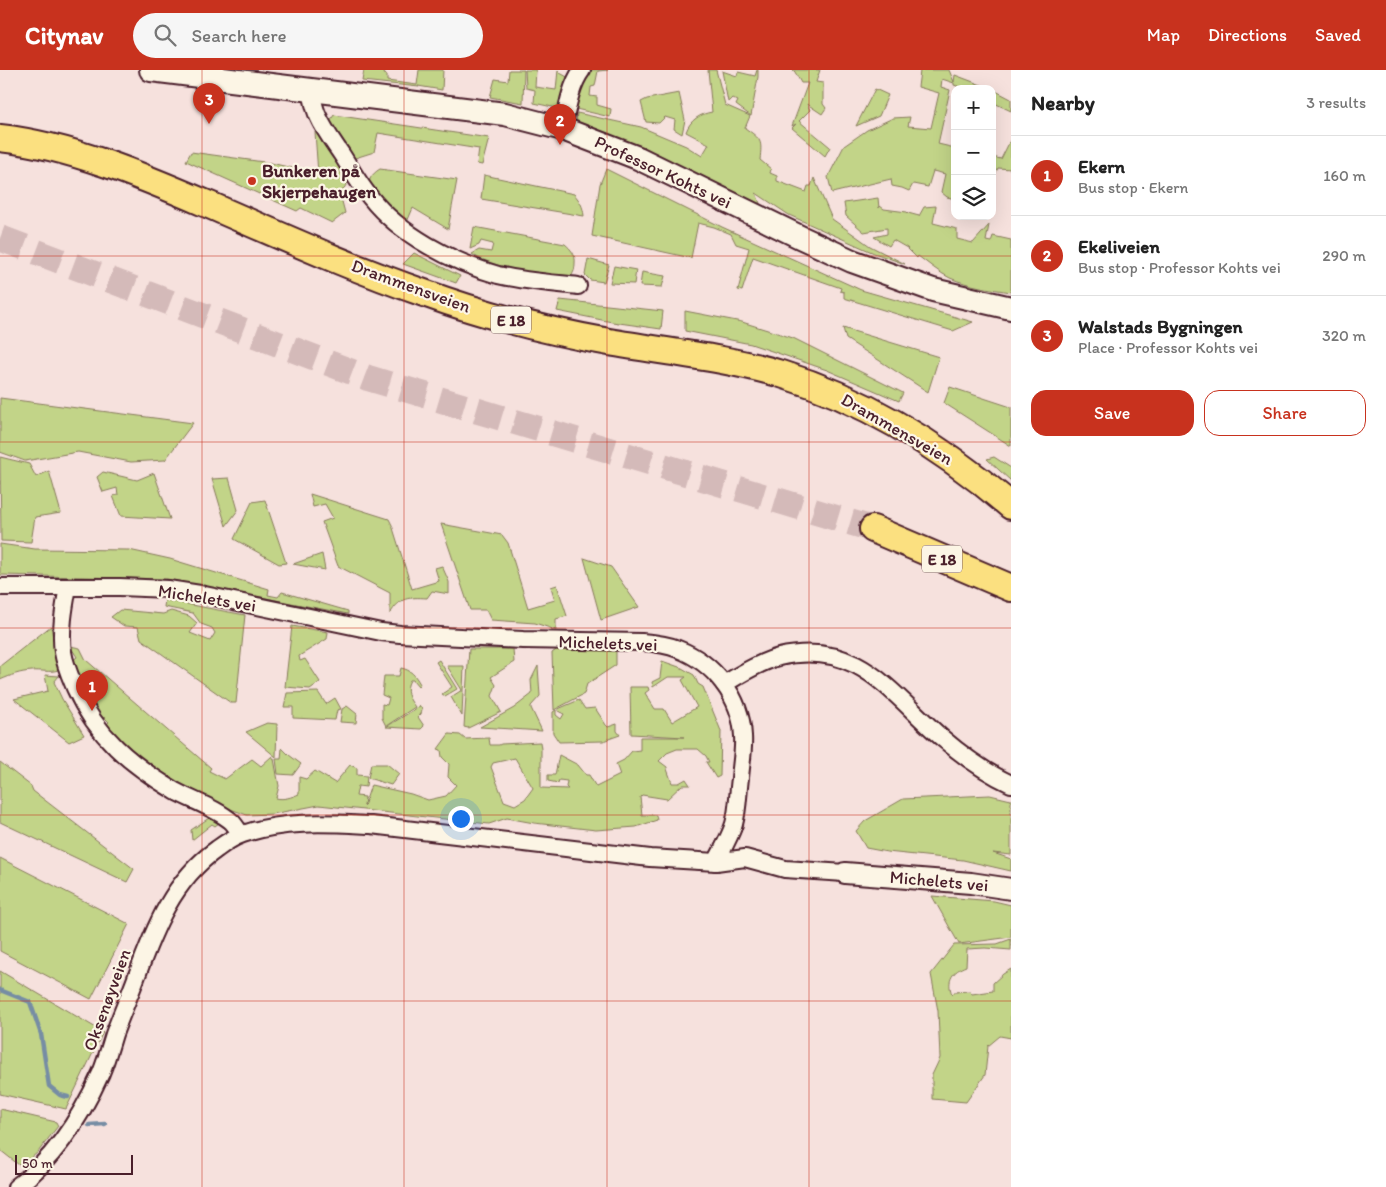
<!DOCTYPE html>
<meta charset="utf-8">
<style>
body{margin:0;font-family:Itim,sans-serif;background:#f6f6f6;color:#222}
.controls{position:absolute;right:15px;top:15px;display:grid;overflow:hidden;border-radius:10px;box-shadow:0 5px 20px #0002}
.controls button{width:45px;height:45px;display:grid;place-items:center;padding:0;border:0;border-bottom:1px solid #e0e0e0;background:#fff;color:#222;font:25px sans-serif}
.scale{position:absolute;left:15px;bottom:12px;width:118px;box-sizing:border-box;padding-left:5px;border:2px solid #4a1f2b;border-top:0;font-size:14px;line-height:18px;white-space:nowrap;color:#4a1f2b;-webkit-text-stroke:4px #fcf5e5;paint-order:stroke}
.you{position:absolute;left:460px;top:748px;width:18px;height:18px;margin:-12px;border:4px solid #fff;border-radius:50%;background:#1a73e8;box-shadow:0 0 0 8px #1a73e833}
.badge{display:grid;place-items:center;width:32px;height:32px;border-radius:50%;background:#c8321e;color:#fff;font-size:16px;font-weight:700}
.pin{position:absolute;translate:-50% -41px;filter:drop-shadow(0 1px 2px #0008)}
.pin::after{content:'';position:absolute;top:26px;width:18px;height:15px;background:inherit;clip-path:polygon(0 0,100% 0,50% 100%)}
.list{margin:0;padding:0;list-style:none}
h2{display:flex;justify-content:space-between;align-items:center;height:65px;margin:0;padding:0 20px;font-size:21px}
h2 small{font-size:16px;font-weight:400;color:#767676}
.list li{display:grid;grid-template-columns:32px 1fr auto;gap:15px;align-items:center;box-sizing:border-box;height:80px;padding:0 20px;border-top:1px solid #e0e0e0}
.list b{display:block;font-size:19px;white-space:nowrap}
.list p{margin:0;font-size:16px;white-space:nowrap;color:#767676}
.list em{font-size:16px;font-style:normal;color:#767676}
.actions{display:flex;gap:10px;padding:15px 20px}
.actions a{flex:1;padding:11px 0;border:1px solid #c8321e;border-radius:15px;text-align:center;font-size:18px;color:#c8321e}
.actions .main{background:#c8321e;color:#fff}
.icon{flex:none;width:28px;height:28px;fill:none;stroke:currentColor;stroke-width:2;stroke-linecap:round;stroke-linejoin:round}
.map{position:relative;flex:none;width:1011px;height:1117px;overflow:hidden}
header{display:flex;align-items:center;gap:30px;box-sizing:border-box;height:70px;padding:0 25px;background:#c8321e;color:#fff}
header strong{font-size:24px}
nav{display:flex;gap:28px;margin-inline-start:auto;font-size:18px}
.search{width:350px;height:45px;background:#f6f6f6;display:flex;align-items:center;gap:12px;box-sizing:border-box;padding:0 18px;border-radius:28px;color:#767676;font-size:19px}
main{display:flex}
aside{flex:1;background:#fff}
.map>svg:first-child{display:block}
.green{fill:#c2d488;stroke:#867a5a;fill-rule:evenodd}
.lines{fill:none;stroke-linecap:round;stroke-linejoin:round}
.stream{stroke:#768da4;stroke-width:4.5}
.trunk-tunnel{stroke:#d4bab9;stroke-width:26;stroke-dasharray:26 13;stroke-linecap:butt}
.minor-casing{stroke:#4a1f2b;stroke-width:20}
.tertiary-casing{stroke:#4a1f2b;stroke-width:24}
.secondary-casing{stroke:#4a1f2b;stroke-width:26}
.trunk-casing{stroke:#4a1f2b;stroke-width:30}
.minor{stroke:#fcf5e5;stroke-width:16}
.tertiary{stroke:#fcf5e5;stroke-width:20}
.secondary{stroke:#fcf5e5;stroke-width:22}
.trunk{stroke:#fbe080;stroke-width:26}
.grid{fill:none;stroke:#c8321e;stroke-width:1;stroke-opacity:0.55}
.poi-dot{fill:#c8321e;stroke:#fcf5e5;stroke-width:2}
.labels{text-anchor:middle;stroke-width:4.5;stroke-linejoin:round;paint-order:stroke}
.shield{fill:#fcf5e5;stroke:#7f5f63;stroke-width:1}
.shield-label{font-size:16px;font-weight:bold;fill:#4a1f2b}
.poi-label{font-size:18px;font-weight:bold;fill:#4a1f2b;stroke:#fcf5e5;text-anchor:start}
.street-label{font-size:18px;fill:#4a1f2b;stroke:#fcf5e5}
</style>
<header>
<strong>Citynav</strong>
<div class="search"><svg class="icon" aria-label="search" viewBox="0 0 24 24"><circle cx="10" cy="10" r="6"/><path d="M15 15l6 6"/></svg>Search here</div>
<nav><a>Map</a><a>Directions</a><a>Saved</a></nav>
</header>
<main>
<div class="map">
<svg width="1011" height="1117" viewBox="0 0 1011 1117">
<rect width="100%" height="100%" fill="#f6e1dd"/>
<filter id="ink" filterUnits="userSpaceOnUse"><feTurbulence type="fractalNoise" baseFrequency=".02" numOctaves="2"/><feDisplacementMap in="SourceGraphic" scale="10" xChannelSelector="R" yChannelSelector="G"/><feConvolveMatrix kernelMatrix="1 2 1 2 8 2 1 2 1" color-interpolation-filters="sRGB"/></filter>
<g filter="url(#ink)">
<g class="green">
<path d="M364,0H385L384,4L387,5V11L417,15L419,0H443L442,20L418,16L419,17L362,11Z"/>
<path d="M509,0H524L523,33L490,27L495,9L508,11Z"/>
<path d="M525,0H536L535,17L556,20L558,0L560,3L571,9L563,37L557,38L534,33L535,20L526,18Z"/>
<path d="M589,0H608L598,1L595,16L591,17L590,26L597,27V35L611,39L610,47L576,39C577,24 581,13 589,0Z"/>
<path d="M708,0H716L725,35L750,46L745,58C762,70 762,70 760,90L771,99L770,103L777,106V111L806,122L808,116H811L814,108L832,149L870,176L905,194L874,183L789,145L756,123L761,136L636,76L576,52L577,43L641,57L686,76L702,86L709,74L686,62C690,50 700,44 712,42Z"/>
<path d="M757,0H758V7L751,46L736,35L738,31L732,28L728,32L722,1L737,6L738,2L755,6Z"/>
<path d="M793,0H820L816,12L823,13V34L826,38L822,44L807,34L810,40L799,51L830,77L825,86L792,58L796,54L792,56L808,13H801L795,2Z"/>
<path d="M918,0H949L954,12L955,5L992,19H966L954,15V13L942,9L941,17L950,20L938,74L955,78V129L947,127L941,122L945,104L933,101L928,117L913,114L909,121L902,118L892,116L891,109L832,123L828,107L844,76L867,60L893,48L910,47L908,56L931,58L939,23L918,17L920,1Z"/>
<path d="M875,19L888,25L879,46L856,56Z"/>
<path d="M992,19L1011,29V41L992,32Z"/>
<path d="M679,23L685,50L682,64L674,59L675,50L665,47L659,53L646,52L641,32L647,29Z"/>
<path d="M334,45L489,68L482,95L477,94L479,79L378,63L374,82L352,89L330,51Z"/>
<path d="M318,59L349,111L340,124L345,143L332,153L301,138L297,141L186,91L191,82L271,93L318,104L315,62Z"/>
<path d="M1011,69V99L998,98L992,111V87L1001,89Z"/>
<path d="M380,99L457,110L448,159L413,138L407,152L385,134L369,114C369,107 375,102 380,99Z"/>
<path d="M606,99L722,157L861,220L973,252L953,261L844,228V222L840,221L841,218L753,187L742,221L738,220L749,178L736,174L731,164L714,157L698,153L691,188L592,166L600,114Z"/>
<path d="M484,105L574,124C580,131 583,136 584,146L481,129Z"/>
<path d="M878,128L879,138L880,136L884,139L907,142L908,143L919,146L924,137L936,136L933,153L957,159V169L973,173L989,155L986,171L991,172L993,166L1011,170V222C991,219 969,216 950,208C938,202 929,194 918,186L917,188L907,178L893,170L889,176L874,167L887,164V158L864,162L846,146L844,133Z"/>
<path d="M474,157L565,174C571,179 576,185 575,193C575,198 574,204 570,207C559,213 481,193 472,184L479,180L491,182L493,174L481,171L479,175L470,179Z"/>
<path d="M414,183L460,206L456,213L403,194Z"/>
<path d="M588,189L609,195L604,212L590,210L585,205Z"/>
<path d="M614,196L636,200L634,214L610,213Z"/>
<path d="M642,202L665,206L662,217L640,216Z"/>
<path d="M560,230L663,241L661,259L612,252L557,241Z"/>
<path d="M685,241L742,252L793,268L903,323L899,331L827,300L751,274L685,261Z"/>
<path d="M843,258L939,287L928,322L846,269Z"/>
<path d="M950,317L1011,337V376L944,333Z"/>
<path d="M0,328L193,353L165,390L131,392L78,382L25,391L0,382Z"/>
<path d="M0,387L29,394L36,407L49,401L61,443L35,447L31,472L1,471Z"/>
<path d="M994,387L1011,398V411L987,389Z"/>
<path d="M103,402L137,410L154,403L170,449L121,446L113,426L118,425L117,418L103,422L97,407Z"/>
<path d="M229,408L238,440L226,456L212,409Z"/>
<path d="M310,424L389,449L392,455L412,519L439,511L435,498L442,496L449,512V524L432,521L427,528C409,527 400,527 390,544V523L338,496L322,452L333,448L325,434L313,437Z"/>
<path d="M265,430L286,493L279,494L234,469L252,432Z"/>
<path d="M441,454L502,465L508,473L528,538L555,530L551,517L557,515L567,546L556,549V560L535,553L491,550L486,540H470Z"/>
<path d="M0,474L35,479L129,480L170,489L269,519L268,525L278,527L282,522L348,541V544L167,509L0,505Z"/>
<path d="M322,484L325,500L293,494Z"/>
<path d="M584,488L611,497L639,537L601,550Z"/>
<path d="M165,530L245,545L236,633H231L141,569L138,557L124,556L111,547L120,540L163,544L171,541L189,546L197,553L190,563L210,571L215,563L212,558L201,554L193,543L164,537Z"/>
<path d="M51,556L58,600C50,603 41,600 32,601C19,602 12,605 0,610V596Z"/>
<path d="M292,556L328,562L327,569L299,586L300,591L305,589L320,612L310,619L285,617Z"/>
<path d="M70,576L80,578L86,590L211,698L209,701L225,709L252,689L261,696L272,686L274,689L279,716L276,728C284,730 292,727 299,724V707L306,709L315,701L335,713L350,695L357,698V705L367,706L366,717L358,716L356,726L365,727L364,736L371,715L411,724L428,730L446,726L456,715L448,707L449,694L442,687L441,680L438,679L449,664L460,665L465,669L489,668L490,675H499L501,674L540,672L541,679V718L568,719L566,717L567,711L559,710L558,713L548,711V705H555L559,685L578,695L586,705H589L596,717L620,705L616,694L624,690L632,681L640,680V667H684L631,664L630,617H648L649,620L645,623L655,639H664L672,652L697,637L682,610L686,607H668L653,617L652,612L660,608L662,591L682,598L694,605L698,614L703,617L721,661L720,706L716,708L706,692H709L706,686L698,679H677L667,683L659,691L667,697V699L672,713H679L686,709L690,715H682L667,729L642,725L640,727L642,745H656L657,750L636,757L596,760L534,753L507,748L489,754L319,735L272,744L247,745L214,733L157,702L127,679L106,655L109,652L104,647L100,652L83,623L72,591L77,587ZM515,688L533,718L525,729L515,735L504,731L491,697L493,693Z"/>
<path d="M559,578L616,581V595L587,614L584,624L554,640L552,583Z"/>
<path d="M469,579H513L514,592L491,607L496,615L492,626L501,642L468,658L464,657Z"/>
<path d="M439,590L457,619L445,626L442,624L452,617L436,592Z"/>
<path d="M447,596H464L462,646L451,627L462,620Z"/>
<path d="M538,596L540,626L531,636V638L542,661L480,657L514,638L532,624L531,610Z"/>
<path d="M401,598C411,600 415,605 420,614L418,616L413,610H410C404,621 409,629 415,637L386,656L382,648V634L387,635L389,628L382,625L384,606H399Z"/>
<path d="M45,605L59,606L54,612L62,629L84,665L69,672L14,629L48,621Z"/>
<path d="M318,622L326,634L335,628L341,639L337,640L335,650L293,648V637H284L287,623Z"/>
<path d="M579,630L585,639L595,638L606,655L608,657L617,654V661L620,665L603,671L559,672L553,663V642L556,640V645L561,649L564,644L558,641V639Z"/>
<path d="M347,636L357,644L356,653L340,652L342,639Z"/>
<path d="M420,636L422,639L421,644L418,647L424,656L421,659L386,657Z"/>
<path d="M267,653L277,654L276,687L246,662Z"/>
<path d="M282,678L289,685L301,694L293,705L278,704L276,689H281Z"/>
<path d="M0,692L31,716L33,721L134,799L127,812L0,752Z"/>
<path d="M371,694H387L399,704L391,715L368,708Z"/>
<path d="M990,725L1011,730V785L993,783L1011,789V801L963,790L887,782L866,778L856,761L865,751L903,729Z"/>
<path d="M212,746L219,753L215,756L212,754L192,770L191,760Z"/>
<path d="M0,788L129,854L91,929L0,881Z"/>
<path d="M932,826L994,831L1011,835V867L959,874Z"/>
<path d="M1011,869V880L985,878L967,879L966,896C953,901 946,910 952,924L954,922L970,921L972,924L993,921V913L1003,904L1011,899V968L1000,966L988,976L985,1005L966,1032L932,1029V1005L940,988L938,941L931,904L954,875L997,874Z"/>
<path d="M0,901L103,962L66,1039L0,1024Z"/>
<path d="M0,1039L56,1052L58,1056L38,1082L23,1095H19L0,1080Z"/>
</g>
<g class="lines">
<g class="stream">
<path d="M0,920L30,932L41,964L49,1016L60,1025L68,1027"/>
<path d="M89,1055L105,1054"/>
</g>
<path class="trunk-tunnel" d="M0,168L368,308L873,459"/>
<defs>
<g id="minor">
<path d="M311,21C313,29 314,38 318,46C324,60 334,73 342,85C351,99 359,114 370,127C400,165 452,192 498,205C524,211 551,213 578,216"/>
<path d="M563,59C567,40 570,16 582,0"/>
<path d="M0,517H120L168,519L200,524L381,562L400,564L523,570L641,572C653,573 666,574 678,579C714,593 741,627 743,666C744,680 741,695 740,708C738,723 738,740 734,754C730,767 722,780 716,792L745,788L785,799L845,803"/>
<path d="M68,517C64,538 60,561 63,582C65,595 70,606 75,618C97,667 130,694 175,721C193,731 216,738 232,752C235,755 238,760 241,764"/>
<path d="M724,614C741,604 760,592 779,587C858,569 890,623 941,667C963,686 985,702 1011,714"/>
<path d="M16,1117C55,1089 81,1047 101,1003C106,991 110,977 114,964C121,945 129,927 136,908C154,859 173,810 217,779C225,773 234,767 243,764C285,750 328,753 371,755L650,788L716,792"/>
</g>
<path id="tertiary" d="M845,803L971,813L1011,819"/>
<path id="secondary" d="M151,0L505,44L563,59L638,88L800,167L852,191L933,220L1011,238"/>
<g id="trunk">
<path d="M0,68C71,76 142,106 207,134C279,165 351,198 424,223C484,245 547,261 609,272C667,282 724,287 781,304C867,330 943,378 1011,436"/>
<path d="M873,459L1011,518"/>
</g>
</defs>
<use href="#minor" class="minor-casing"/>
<use href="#tertiary" class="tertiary-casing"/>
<use href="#secondary" class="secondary-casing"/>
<use href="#trunk" class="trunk-casing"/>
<use href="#minor" class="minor"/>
<use href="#tertiary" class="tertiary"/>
<use href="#secondary" class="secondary"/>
<use href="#trunk" class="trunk"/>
</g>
</g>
<path class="grid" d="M202,0V1117M404,0V1117M607,0V1117M809,0V1117M0,186H1011M0,372H1011M0,558H1011M0,745H1011M0,931H1011"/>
<circle class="poi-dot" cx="252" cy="111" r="5"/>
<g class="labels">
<g class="shield">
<rect x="491" y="236.5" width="40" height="27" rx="4"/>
<rect x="922" y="475.5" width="40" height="27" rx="4"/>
</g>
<g class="shield-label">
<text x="511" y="256">E 18</text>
<text x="942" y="495">E 18</text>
</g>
<g class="poi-label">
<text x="262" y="107">Bunkeren på<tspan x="262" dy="21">Skjerpehaugen</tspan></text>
</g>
<g class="street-label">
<text transform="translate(663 102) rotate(25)" y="6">Professor Kohts vei</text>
<text transform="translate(411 216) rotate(20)" y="6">Drammensveien</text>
<text transform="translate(897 359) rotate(30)" y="6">Drammensveien</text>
<text transform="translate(207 528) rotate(9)" y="6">Michelets vei</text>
<text transform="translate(608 573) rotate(2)" y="6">Michelets vei</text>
<text transform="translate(939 811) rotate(5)" y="6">Michelets vei</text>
<text transform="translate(107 930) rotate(-70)" y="6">Oksenøyveien</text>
</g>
</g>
</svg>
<div class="controls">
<button>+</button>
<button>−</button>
<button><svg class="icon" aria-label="layers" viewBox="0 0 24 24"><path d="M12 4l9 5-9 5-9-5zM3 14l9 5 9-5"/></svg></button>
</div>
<div class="scale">50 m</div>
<div class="you"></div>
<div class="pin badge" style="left:92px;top:641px">1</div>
<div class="pin badge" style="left:560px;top:75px">2</div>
<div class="pin badge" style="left:209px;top:54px">3</div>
</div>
<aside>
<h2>Nearby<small>3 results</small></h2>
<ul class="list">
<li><span class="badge">1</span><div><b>Ekern</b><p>Bus stop · Ekern</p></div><em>160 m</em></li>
<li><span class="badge">2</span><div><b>Ekeliveien</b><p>Bus stop · Professor Kohts vei</p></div><em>290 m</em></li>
<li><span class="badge">3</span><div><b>Walstads Bygningen</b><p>Place · Professor Kohts vei</p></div><em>320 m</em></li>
</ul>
<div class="actions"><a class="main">Save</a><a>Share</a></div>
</aside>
</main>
